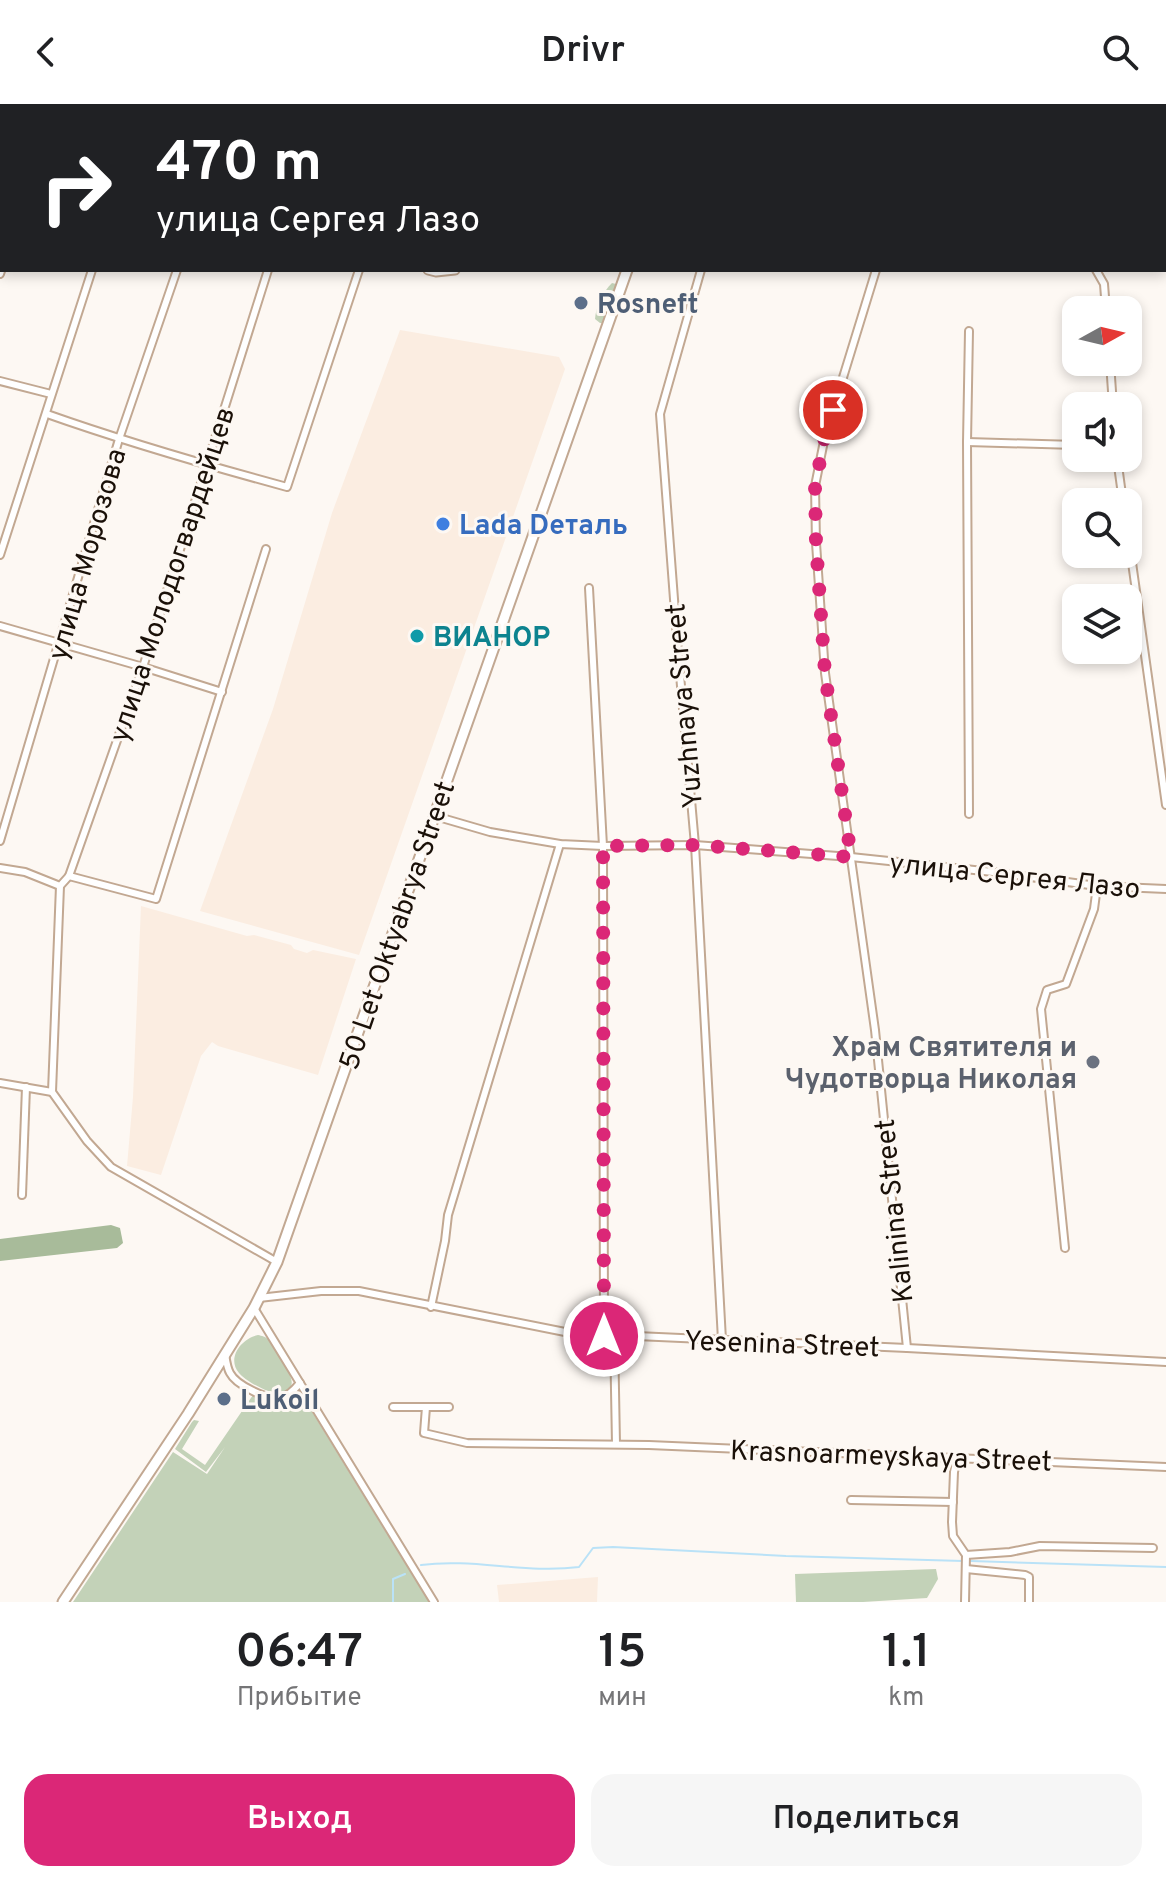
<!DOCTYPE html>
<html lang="ru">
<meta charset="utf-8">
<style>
:root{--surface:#fff;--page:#f6f6f6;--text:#202124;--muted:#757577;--accent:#db2777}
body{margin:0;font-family:Overpass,sans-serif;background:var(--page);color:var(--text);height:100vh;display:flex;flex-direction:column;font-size:30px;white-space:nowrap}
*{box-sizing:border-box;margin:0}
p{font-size:26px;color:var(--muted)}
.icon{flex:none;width:44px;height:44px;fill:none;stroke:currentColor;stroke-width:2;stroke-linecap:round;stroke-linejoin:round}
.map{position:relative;height:1498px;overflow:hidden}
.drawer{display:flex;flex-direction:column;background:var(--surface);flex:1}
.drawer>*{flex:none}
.guide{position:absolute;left:0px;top:0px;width:1166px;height:168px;box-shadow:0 4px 12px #0003;background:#202124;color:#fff;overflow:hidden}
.needle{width:52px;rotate:82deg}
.fabs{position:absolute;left:1062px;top:192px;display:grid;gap:16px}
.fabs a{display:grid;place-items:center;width:80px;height:80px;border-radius:16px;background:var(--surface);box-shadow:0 4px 12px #0003;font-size:40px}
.pin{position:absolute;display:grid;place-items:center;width:68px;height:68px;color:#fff;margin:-34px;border:4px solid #fff;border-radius:50%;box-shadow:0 2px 8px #0007}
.me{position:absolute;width:88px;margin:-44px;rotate:0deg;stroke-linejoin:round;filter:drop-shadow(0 0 6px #0008)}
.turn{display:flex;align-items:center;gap:28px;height:168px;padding:0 24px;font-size:36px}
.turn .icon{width:104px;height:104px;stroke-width:2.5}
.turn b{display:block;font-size:56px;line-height:68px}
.eta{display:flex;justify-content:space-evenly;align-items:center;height:136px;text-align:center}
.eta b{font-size:48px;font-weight:600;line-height:56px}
.cta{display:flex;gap:16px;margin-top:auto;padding:16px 24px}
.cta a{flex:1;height:92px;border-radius:24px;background:var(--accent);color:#fff;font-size:32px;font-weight:600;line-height:92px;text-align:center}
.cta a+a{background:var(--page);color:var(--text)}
header{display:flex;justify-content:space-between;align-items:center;height:104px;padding:0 24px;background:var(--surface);font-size:36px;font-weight:600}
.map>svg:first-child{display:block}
</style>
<header><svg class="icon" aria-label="back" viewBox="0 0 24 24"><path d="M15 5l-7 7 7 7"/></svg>Drivr<svg class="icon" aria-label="search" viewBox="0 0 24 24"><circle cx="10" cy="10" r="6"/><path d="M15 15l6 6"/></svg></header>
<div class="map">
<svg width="1166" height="1498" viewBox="0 0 1166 1498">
<rect width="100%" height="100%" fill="#fdf8f3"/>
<g fill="#fbede1">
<polygon points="400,226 559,253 565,265 359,851 200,807 273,605 332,409"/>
<polygon points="141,802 247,832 254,831 291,841 294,845 307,849 313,846 356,855 318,971 218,942 212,938 201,952 161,1071 127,1062 133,993"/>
<polygon points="598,1473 597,1498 499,1498 497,1481"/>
</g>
<g fill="#c3d2b8">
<path d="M612,179L616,180L602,219H600L595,215C596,202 603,188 612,179Z"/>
<path d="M258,1231C262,1232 265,1232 269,1236C273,1240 276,1247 279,1252C285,1263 302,1282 283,1289C274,1293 245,1277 239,1269C226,1254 242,1234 258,1231Z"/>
<path d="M253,1291C260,1293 266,1298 274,1299C285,1300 292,1293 303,1293L429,1498H73L173,1348L207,1370L225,1343L206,1368L175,1345L192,1318L194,1316L199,1317L182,1345L205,1361Z"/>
<polygon points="936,1465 938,1475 927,1494 863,1498 796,1498 795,1470"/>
</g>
<polygon fill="#a8bb9a" points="111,1121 120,1124 123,1139 117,1144 0,1157 0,1135"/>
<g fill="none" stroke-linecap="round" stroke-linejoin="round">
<g stroke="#bae2f7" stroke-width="2">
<polyline points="971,1457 1166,1463"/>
<path d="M421,1461C473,1454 526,1470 579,1463L593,1444L613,1443L786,1452L963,1457"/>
<polyline points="393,1498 393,1475 405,1470"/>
</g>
<g stroke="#c2a892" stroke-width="10">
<g id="minor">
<polyline points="635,0 643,2"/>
<polyline points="955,0 963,2"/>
<polyline points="53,2 54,0"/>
<polyline points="141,2 142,0"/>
<polyline points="230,2 230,0"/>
<polyline points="323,2 324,0"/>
<polyline points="406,2 407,0"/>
<polyline points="767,2 767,0"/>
<polyline points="823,2 823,0"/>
<polyline points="1063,2 1064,0"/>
<polyline points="1161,2 1161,0"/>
<polyline points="0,31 2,32"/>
<polyline points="701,166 660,310 678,548 695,741 722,1236"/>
<polyline points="876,166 825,332 815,382 816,439 825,569 875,926 907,1244"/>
<polyline points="1096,166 1104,180 1106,206"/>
<polyline points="0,170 2,164"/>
<polyline points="1110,258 1113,302"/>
<polyline points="0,277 51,290"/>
<path d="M47,310C126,338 206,361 287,383L359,166"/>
<polyline points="967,338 1076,341"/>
<polyline points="1117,354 1123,398"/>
<polyline points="1128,430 1166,701"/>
<polyline points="0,451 92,166"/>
<polyline points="589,484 603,742 604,1232"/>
<polyline points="0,522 143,563 222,588"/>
<polyline points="969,710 967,338 969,227"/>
<polyline points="435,712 490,728 560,740 603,742 695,741 851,753 993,768 1097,782 1166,785"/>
<polyline points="0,737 119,335 177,166"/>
<polyline points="0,764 25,768 60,782 69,772 156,795 266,445"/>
<polyline points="69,772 143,563 268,166"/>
<polyline points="60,782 52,988 87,1037 111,1063 277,1158"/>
<polyline points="0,979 52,988"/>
<polyline points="22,1091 26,983"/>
<polyline points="1065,1144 1041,905 1047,886 1066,880 1094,805 1097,782"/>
<polyline points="259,1194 321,1187 359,1187 570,1229 907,1244 1166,1258"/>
<polyline points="431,1203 445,1137 448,1111 560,740"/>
<polyline points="254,1204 434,1498"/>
<polyline points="614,1232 616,1340"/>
<path d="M225,1250C226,1256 227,1264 230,1269C236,1281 267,1296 280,1294C288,1293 295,1285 300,1279"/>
<polyline points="393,1303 449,1303"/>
<polyline points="426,1303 424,1329 467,1339 649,1341 1166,1363"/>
<polyline points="957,1355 954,1368 952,1418 953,1432 966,1451 965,1498"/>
<polyline points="851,1396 953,1398"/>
<polyline points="966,1451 1010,1448 1040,1442 1153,1444"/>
<polyline points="966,1465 1025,1471 1029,1473 1029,1498"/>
</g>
</g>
<g stroke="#c2a892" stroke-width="11">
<g id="tertiary">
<polyline points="928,2 929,0"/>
<polyline points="428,166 436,168 455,166"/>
</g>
</g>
<g stroke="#c2a892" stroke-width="13">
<g id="primary">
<polyline points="684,2 685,0"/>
<polyline points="63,1498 188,1310 254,1204 277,1158 627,166"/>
</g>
</g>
<use href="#minor" stroke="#fff" stroke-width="6"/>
<use href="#tertiary" stroke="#fff" stroke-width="7"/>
<use href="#primary" stroke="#fff" stroke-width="9"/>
</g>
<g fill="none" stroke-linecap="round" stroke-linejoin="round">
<polyline stroke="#db2777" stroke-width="14" stroke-dasharray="0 25.2" points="604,1232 603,742 695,741 851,753 825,569 816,439 815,382 825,332 833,306"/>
</g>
<g fill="#5c6f8a" stroke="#fdf8f3" stroke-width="3">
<circle cx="581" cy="199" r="8"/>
<circle cx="224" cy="1295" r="8"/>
</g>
<circle fill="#3f7fe0" stroke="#fdf8f3" stroke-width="3" cx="443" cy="420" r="8"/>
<circle fill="#0f9aa8" stroke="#fdf8f3" stroke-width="3" cx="417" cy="532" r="8"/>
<circle fill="#6b7280" stroke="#fdf8f3" stroke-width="3" cx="1093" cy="958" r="8"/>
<g text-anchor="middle" stroke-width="6" stroke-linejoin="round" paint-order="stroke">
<g font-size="28" font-weight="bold" fill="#4e5e75" stroke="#fdf8f3" text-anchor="start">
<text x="597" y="209">Rosneft</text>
<text x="240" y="1305">Lukoil</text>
</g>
<g font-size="28" font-weight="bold" fill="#366cbe" stroke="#fdf8f3" text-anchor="start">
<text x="459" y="430">Lada Dеталь</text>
</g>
<g font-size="28" fill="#1a1008" stroke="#fdf8f3">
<text transform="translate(86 450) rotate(-74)" y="10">улица Морозова</text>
<text transform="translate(171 470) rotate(-72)" y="10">улица Молодогвардейцев</text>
<text transform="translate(683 602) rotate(-95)" y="10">Yuzhnaya Street</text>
<text transform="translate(1015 771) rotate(6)" y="10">улица Сергея Лазо</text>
<text transform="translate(396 821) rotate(-71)" y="10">50 Let Oktyabrya Street</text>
<text transform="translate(893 1107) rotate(-96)" y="10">Kalinina Street</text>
<text transform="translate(782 1239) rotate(2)" y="10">Yesenina Street</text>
<text transform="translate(891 1351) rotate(2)" y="10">Krasnoarmeyskaya Street</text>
</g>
<g font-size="28" font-weight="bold" fill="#0d838f" stroke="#fdf8f3" text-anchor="start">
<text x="433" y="542">ВИАНОР</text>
</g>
<g font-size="28" font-weight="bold" fill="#5b616d" stroke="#fdf8f3" text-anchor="end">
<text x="1077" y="952">Храм Святителя и<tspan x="1077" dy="32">Чудотворца Николая</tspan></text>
</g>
</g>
</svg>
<div class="fabs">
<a><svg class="needle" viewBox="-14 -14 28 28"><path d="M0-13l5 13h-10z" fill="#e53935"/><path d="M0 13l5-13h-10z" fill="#757577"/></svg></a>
<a><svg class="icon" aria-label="sound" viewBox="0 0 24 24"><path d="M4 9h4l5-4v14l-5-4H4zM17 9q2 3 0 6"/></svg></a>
<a><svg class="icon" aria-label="search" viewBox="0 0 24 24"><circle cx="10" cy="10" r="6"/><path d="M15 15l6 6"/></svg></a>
<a><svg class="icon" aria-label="layers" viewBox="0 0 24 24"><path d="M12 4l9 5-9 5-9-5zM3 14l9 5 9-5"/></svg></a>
</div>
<div class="pin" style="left:833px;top:306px;background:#d93025"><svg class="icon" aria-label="arrive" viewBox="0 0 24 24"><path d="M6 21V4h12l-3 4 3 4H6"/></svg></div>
<svg class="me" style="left:604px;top:1232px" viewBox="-20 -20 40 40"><circle r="17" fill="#db2777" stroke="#fff" stroke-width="3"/><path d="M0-11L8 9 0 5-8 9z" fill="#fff"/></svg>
<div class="guide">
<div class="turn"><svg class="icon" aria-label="right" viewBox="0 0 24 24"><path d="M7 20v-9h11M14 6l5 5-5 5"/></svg><div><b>470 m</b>улица Сергея Лазо</div></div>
</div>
</div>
<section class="drawer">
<div class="eta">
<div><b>06:47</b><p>Прибытие</p></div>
<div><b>15</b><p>мин</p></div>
<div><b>1.1</b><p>km</p></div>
</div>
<div class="cta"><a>Выход</a><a>Поделиться</a></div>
</section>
